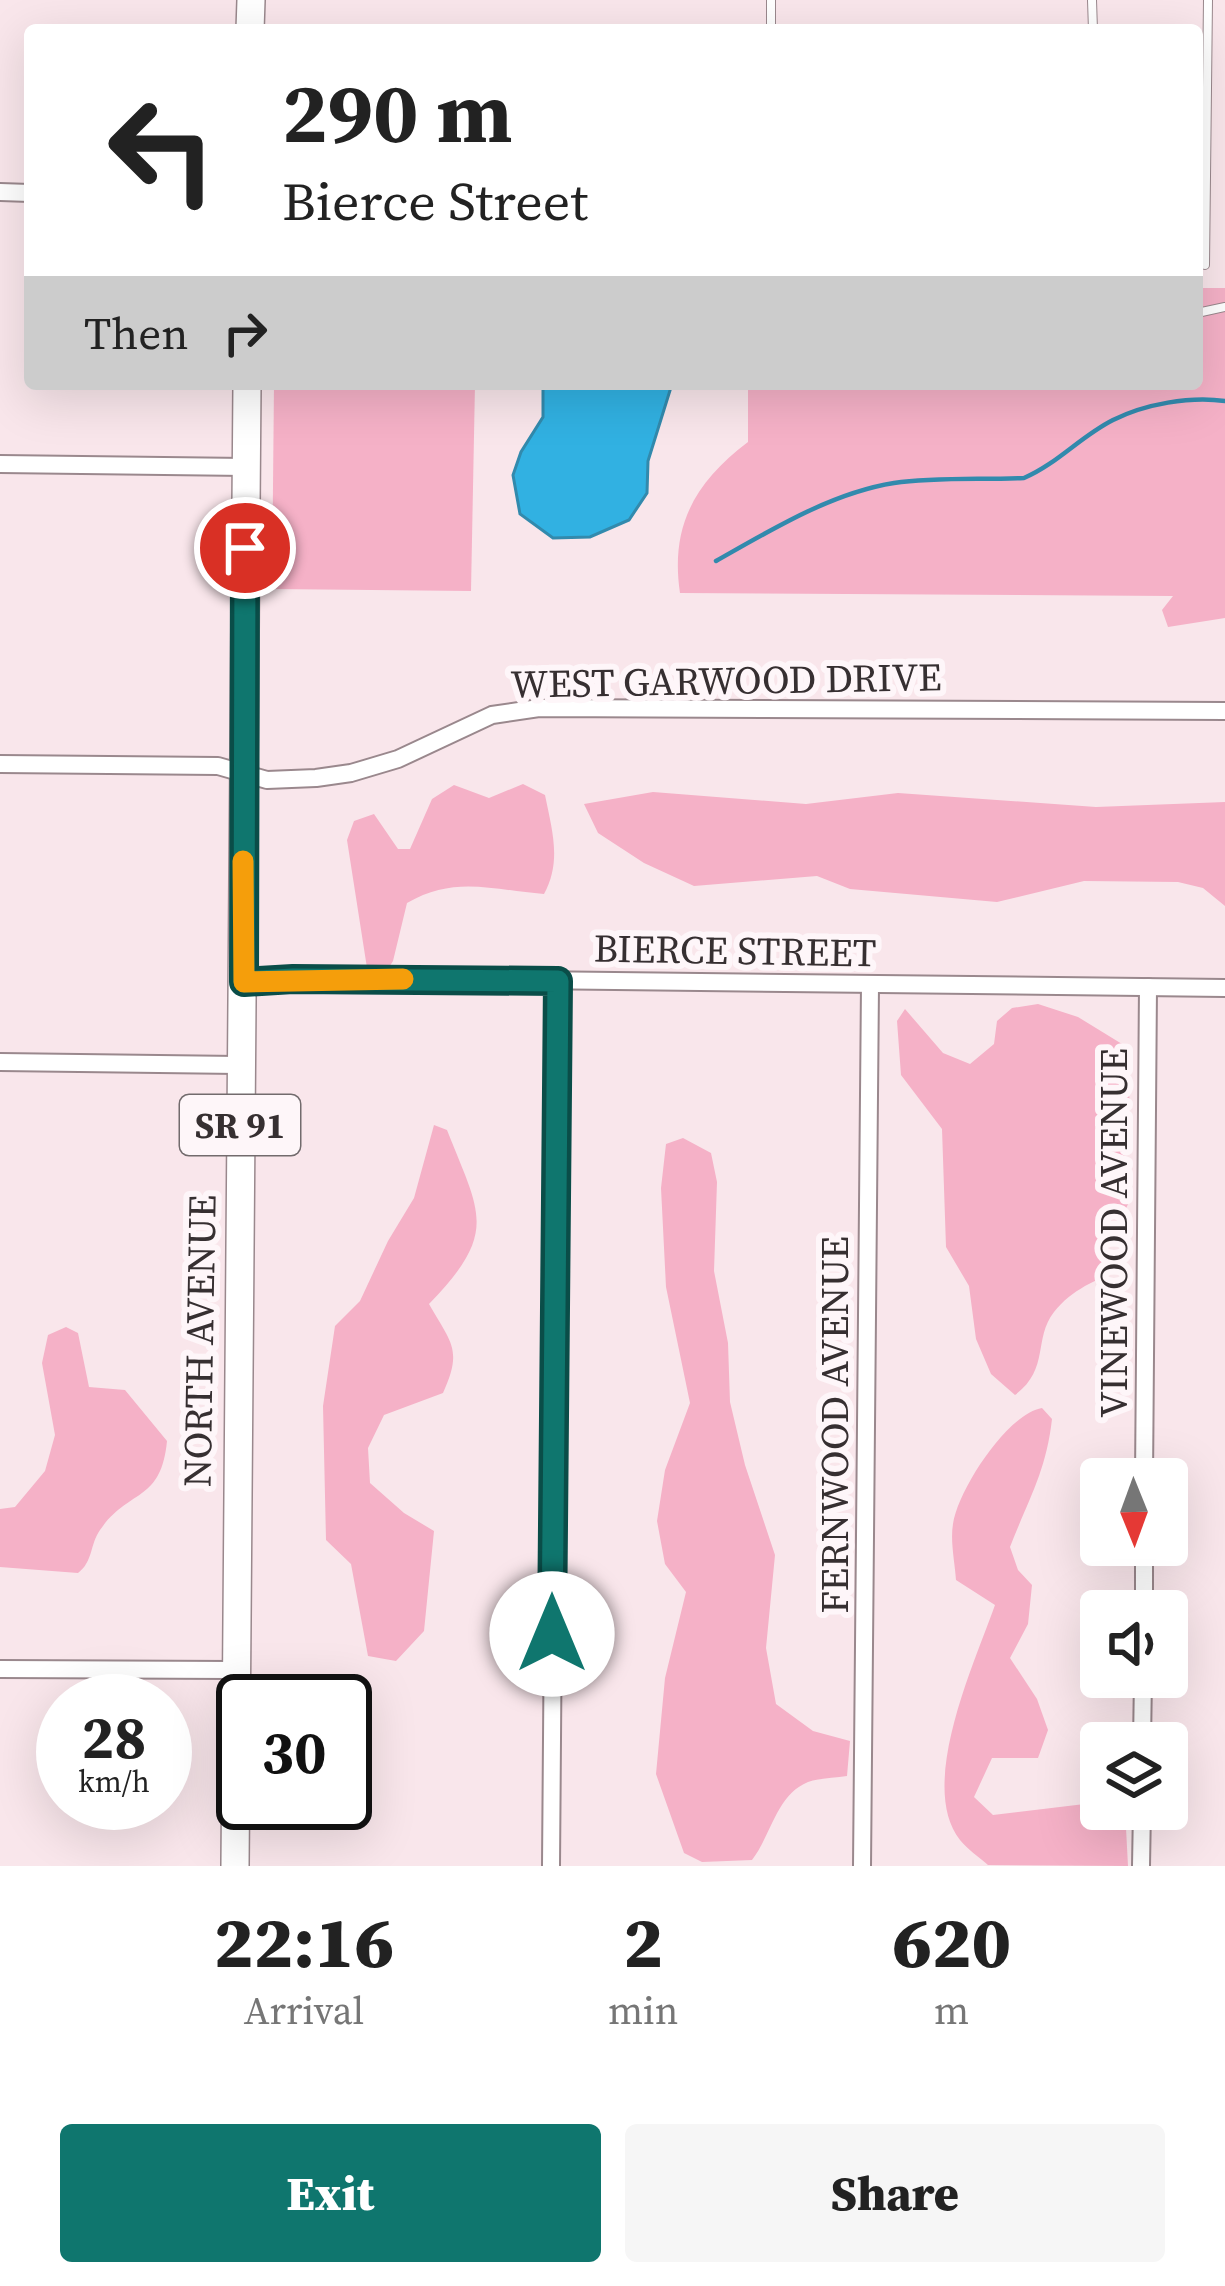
<!DOCTYPE html>
<style>
:root{--surface:#fff;--page:#f6f6f6;--text:#222;--muted:#767676;--accent:#0f766e}
body{margin:0;font-family:"Source Serif 4",serif;background:var(--page);color:var(--text);height:100vh;display:flex;flex-direction:column;font-size:45px;white-space:nowrap}
*{box-sizing:border-box;margin:0}
p{font-size:39px;color:var(--muted)}
.icon{flex:none;width:66px;height:66px;fill:none;stroke:currentColor;stroke-width:2;stroke-linecap:round;stroke-linejoin:round}
.map{position:relative;height:1866px;overflow:hidden}
.panel{display:flex;flex-direction:column;background:var(--surface);flex:1}
.panel>*{flex:none}
.hud{position:absolute;left:24px;top:24px;width:1179px;height:366px;border-radius:12px;box-shadow:0 12px 48px #0002;background:#fff;color:var(--text);overflow:hidden}
.needle{width:78px;rotate:179deg}
.fabs{position:absolute;left:1080px;top:1458px;display:grid;gap:24px}
.fabs a{display:grid;place-items:center;width:108px;height:108px;border-radius:12px;background:var(--surface);box-shadow:0 12px 48px #0002;font-size:60px}
.speed{position:absolute;left:36px;top:1674px;display:flex;gap:24px;font-size:60px;font-weight:700;text-align:center}
.speed>*{display:grid;place-content:center;width:156px;height:156px;border-radius:50%;background:var(--surface);box-shadow:0 12px 48px #0002;line-height:1}
.speed small{font-size:30px;font-weight:400}
.speed .limit{border:6px solid #111;border-radius:18px;background:#fff;color:#111}
.pin{position:absolute;display:grid;place-items:center;width:102px;height:102px;color:#fff;margin:-51px;border:6px solid #fff;border-radius:50%;box-shadow:0 3px 12px #0007}
.me{position:absolute;width:132px;margin:-66px;rotate:0deg;stroke-linejoin:round;filter:drop-shadow(0 0 9px #0008)}
.turn{display:flex;align-items:center;gap:42px;height:252px;padding:0 60px;font-size:54px}
.turn .icon{width:156px;height:156px;stroke-width:2.5}
.turn b{display:block;font-size:84px;line-height:102px}
.then{display:flex;align-items:center;height:114px;padding:0 60px;background:#0003;gap:24px;font-size:45px}
.eta{display:flex;justify-content:space-evenly;align-items:center;height:204px;text-align:center}
.eta b{font-size:72px;font-weight:800;line-height:84px}
.cta{display:flex;gap:24px;margin-top:auto;padding:24px 60px}
.cta a{flex:1;height:138px;border-radius:12px;background:var(--accent);color:#fff;font-size:48px;font-weight:800;line-height:138px;text-align:center}
.cta a+a{background:var(--page);color:var(--text)}
.map>svg:first-child{display:block}
</style>
<div class="map">
<svg width="1225" height="1866" viewBox="0 0 1225 1866">
<rect width="100%" height="100%" fill="#f9e6eb"/>
<g fill="#f5b1c7">
<path d="M1197,288H1225V618L1168,627L1162,610L1173,596L680,593C670,526 695,482 748,442V384H1197Z"/>
<polygon points="274,384 475,384 471,591 272,589"/>
<path d="M523,784L545,795C552,830 562,861 544,894C492,890 455,875 407,903L393,961L386,972L367,968L347,840L354,821L374,814L398,849H410L432,799L454,785L489,798Z"/>
<polygon points="653,792 806,804 898,793 1096,807 1225,802 1225,906 1203,888 1178,882 1084,881 997,902 850,889 817,876 694,886 644,863 598,833 584,804"/>
<path d="M1038,1004L1078,1017L1122,1044L1130,1102L1124,1158L1128,1204L1108,1249L1127,1268C1100,1278 1073,1288 1054,1312C1033,1339 1050,1369 1015,1395L991,1374L976,1339L969,1286L946,1247L942,1129L901,1075L897,1021L905,1009L943,1053L970,1064L994,1044L997,1021L1012,1008Z"/>
<path d="M434,1125L447,1130C480,1214 499,1232 429,1304C451,1343 463,1349 443,1393L384,1415L368,1448L370,1483L404,1513L434,1531L424,1631L396,1661L368,1656L351,1564L326,1540L323,1406L335,1326L360,1301L388,1241L414,1198Z"/>
<path d="M683,1138L711,1153L717,1182L714,1271L728,1343L730,1402L745,1465L775,1555L766,1648L776,1704L813,1731L850,1741L847,1776C835,1778 819,1778 808,1782C776,1795 771,1836 752,1860L702,1862L684,1853L656,1774L665,1678L686,1592L665,1564L657,1521L665,1470L690,1403L666,1287L661,1188L666,1144Z"/>
<path d="M66,1327L78,1333L89,1387L125,1390L167,1441C161,1503 129,1488 100,1530C90,1544 93,1562 78,1573L0,1567V1509L15,1507L45,1471L55,1435L42,1363L48,1335Z"/>
<path d="M1042,1408L1052,1419C1046,1472 1029,1498 1010,1547L1018,1570L1032,1585L1028,1624L1010,1658L1037,1699L1048,1730L1038,1758H992L974,1797L993,1815L1093,1803H1101V1809H1125L1128,1866L988,1865C979,1857 967,1849 960,1840C917,1786 975,1662 995,1605L956,1580C955,1563 950,1541 953,1524C958,1490 1007,1414 1042,1408Z"/>
</g>
<polygon fill="#31b1e2" stroke="#328aad" stroke-width="3" points="543,384 672,384 648,461 647,493 629,520 590,537 553,538 520,514 513,475 521,452 543,417"/>
<g fill="none" stroke-linecap="round" stroke-linejoin="round">
<path stroke="#328aad" stroke-width="4.5" d="M716,561C771,530 831,493 894,483C936,477 982,480 1024,478C1057,464 1081,436 1113,420C1145,404 1190,396 1225,401"/>
<g stroke="#9a888d" stroke-width="10">
<g id="service">
<polyline points="771,0 771,30"/>
<polyline points="1092,0 1093,30"/>
<polyline points="1205,265 1208,0"/>
<polyline points="1197,313 1225,307"/>
</g>
</g>
<g stroke="#9a888d" stroke-width="20">
<g id="minor">
<polyline points="0,192 30,193"/>
<polyline points="0,464 246,467"/>
<polyline points="0,764 218,766 267,780 316,778 351,773 398,759 492,715 539,708 1225,711"/>
<polyline points="244,982 446,979 1225,988"/>
<polyline points="0,1062 238,1065"/>
<polyline points="1144,1479 1148,987"/>
<polyline points="1144,1611 1144,1545"/>
<polyline points="0,1669 234,1670"/>
<polyline points="1142,1743 1143,1677"/>
<polyline points="551,1866 558,981"/>
<polyline points="862,1866 870,985"/>
<polyline points="1141,1866 1142,1809"/>
</g>
</g>
<g stroke="#9a888d" stroke-width="30">
<g id="primary">
<polyline points="250,30 251,0"/>
<polyline points="235,1866 247,384"/>
</g>
</g>
<use href="#service" stroke="#fff" stroke-width="8"/>
<use href="#minor" stroke="#fff" stroke-width="16"/>
<use href="#primary" stroke="#fff" stroke-width="27"/>
</g>
<g fill="none" stroke-linecap="round" stroke-linejoin="round">
<g stroke="#0a4d48" stroke-width="30">
<polyline id="route" points="245,548 244,982 293,979 558,981 552,1634"/>
</g>
<use href="#route" stroke="#0f766e" stroke-width="21"/>
<polyline stroke="#f59e0b" stroke-width="21" points="243,861 244,982 403,979"/>
</g>
<g text-anchor="middle" stroke-width="12" stroke-linejoin="round" paint-order="stroke">
<rect fill="#fef6f9" stroke="#726b6d" stroke-width="3" x="180" y="1095" width="120" height="60" rx="9"/>
<g font-size="36" font-weight="bold" fill="#362f31">
<text x="240" y="1138">SR 91</text>
</g>
<g font-size="39" fill="#362f31" stroke="#fef6f9">
<text transform="translate(726 680) rotate(-1)" y="14">WEST GARWOOD DRIVE</text>
<text transform="translate(735 950) rotate(1)" y="14">BIERCE STREET</text>
<text transform="translate(1113 1233) rotate(-90)" y="14">VINEWOOD AVENUE</text>
<text transform="translate(199 1341) rotate(-89)" y="14">NORTH AVENUE</text>
<text transform="translate(834 1425) rotate(-90)" y="14">FERNWOOD AVENUE</text>
</g>
</g>
</svg>
<div class="fabs">
<a><svg class="needle" viewBox="-14 -14 28 28"><path d="M0-13l5 13h-10z" fill="#e53935"/><path d="M0 13l5-13h-10z" fill="#767676"/></svg></a>
<a><svg class="icon" aria-label="sound" viewBox="0 0 24 24"><path d="M4 9h4l5-4v14l-5-4H4zM17 9q2 3 0 6"/></svg></a>
<a><svg class="icon" aria-label="layers" viewBox="0 0 24 24"><path d="M12 4l9 5-9 5-9-5zM3 14l9 5 9-5"/></svg></a>
</div>
<div class="speed"><div>28<small>km/h</small></div><div class="limit">30</div></div>
<div class="pin" style="left:245px;top:548px;background:#d93025"><svg class="icon" aria-label="arrive" viewBox="0 0 24 24"><path d="M6 21V4h12l-3 4 3 4H6"/></svg></div>
<svg class="me" style="left:552px;top:1634px" viewBox="-20 -20 40 40"><circle r="19" fill="#fff"/><path d="M0-13L10 11 0 6-10 11z" fill="#0f766e"/></svg>
<div class="hud">
<div class="turn"><svg class="icon" aria-label="left" viewBox="0 0 24 24"><path d="M17 20v-9H6M10 6l-5 5 5 5"/></svg><div><b>290 m</b>Bierce Street</div></div>
<div class="then">Then<svg class="icon" aria-label="right" viewBox="0 0 24 24"><path d="M7 20v-9h11M14 6l5 5-5 5"/></svg></div>
</div>
</div>
<section class="panel">
<div class="eta">
<div><b>22:16</b><p>Arrival</p></div>
<div><b>2</b><p>min</p></div>
<div><b>620</b><p>m</p></div>
</div>
<div class="cta"><a>Exit</a><a>Share</a></div>
</section>
